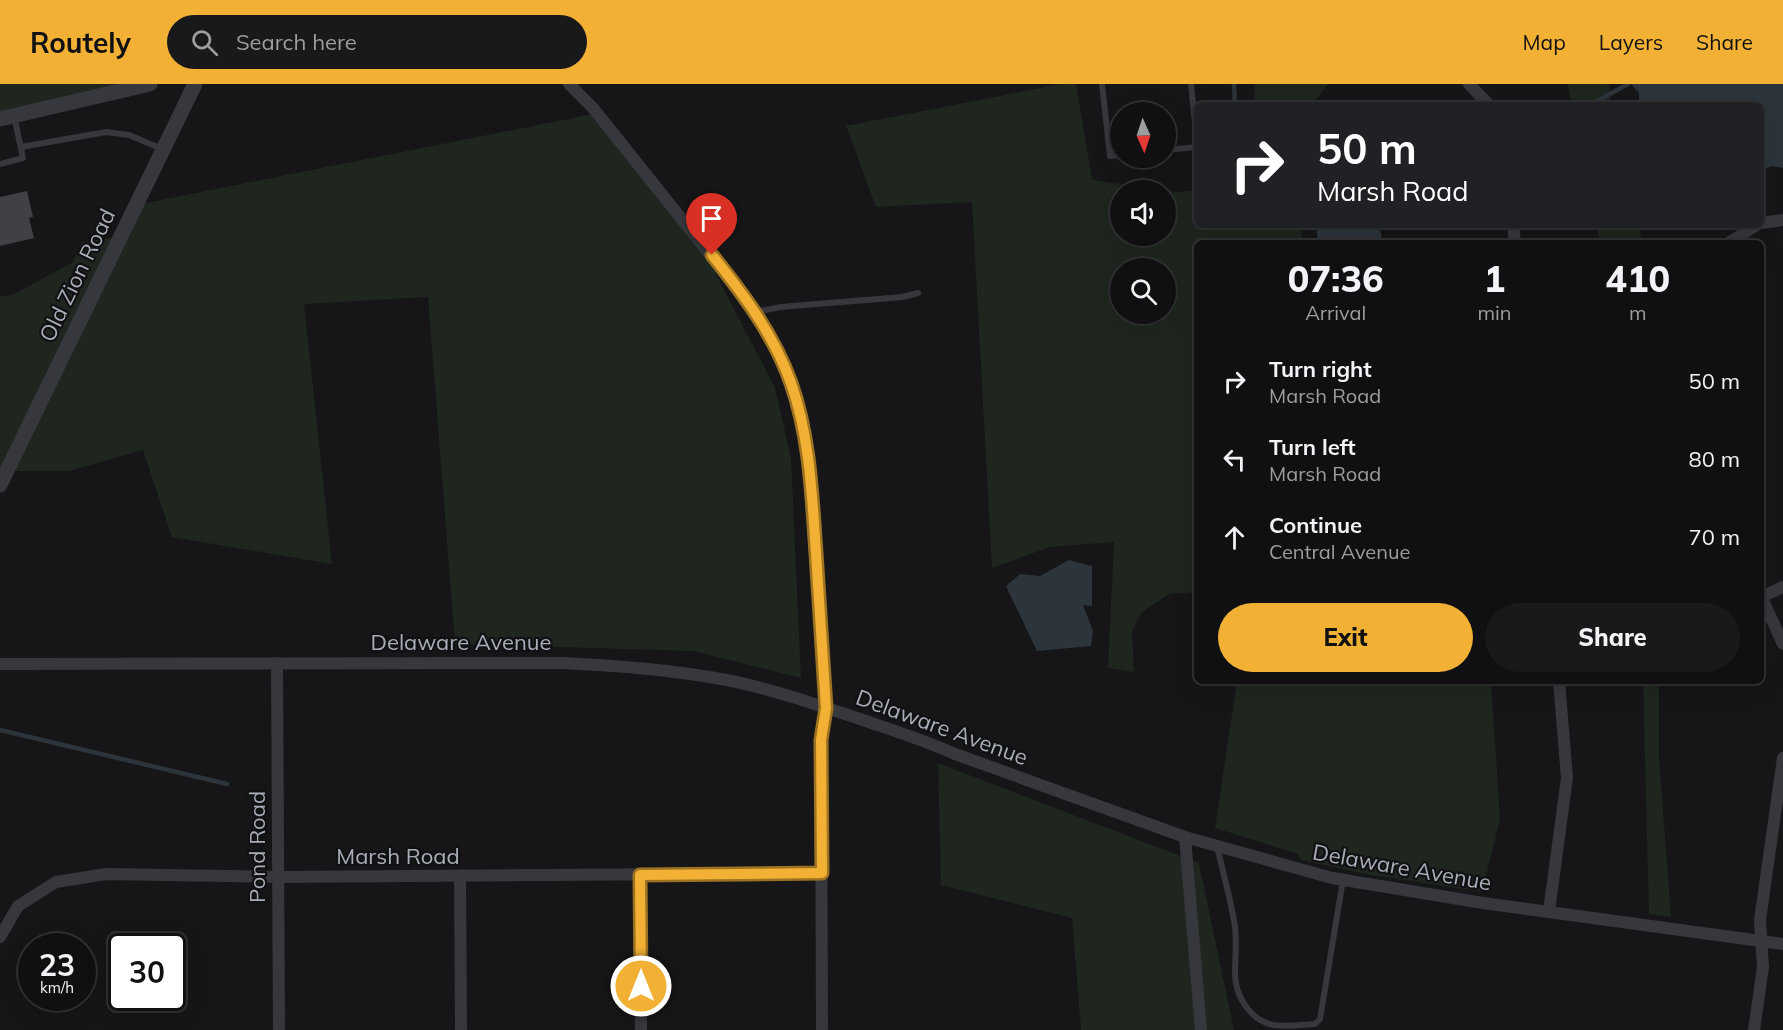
<!DOCTYPE html>
<style>
:root{--surface:#101012;--page:#19191b;--text:#f1f3f6;--muted:#9c9d9f;--line:#303032;--accent:#f2b134}
body{margin:0;font-family:Mulish,sans-serif;background:var(--page);color:var(--text);height:100vh;display:flex;flex-direction:column;font-size:22px;white-space:nowrap}
*{box-sizing:border-box;margin:0}
p{font-size:20px;color:var(--muted)}
.icon{flex:none;width:33px;height:33px;fill:none;stroke:currentColor;stroke-width:2;stroke-linecap:round;stroke-linejoin:round}
.map{position:relative;flex:1;overflow:hidden}
.drawer{position:absolute;left:1194px;top:156px;width:570px;height:444px;display:flex;flex-direction:column;background:var(--surface);border-radius:9px;box-shadow:0 6px 24px #0002,0 0 0 2px var(--line)}
.drawer>*{flex:none}
.hud{position:absolute;left:1194px;top:18px;width:570px;height:126px;border-radius:9px;box-shadow:0 6px 24px #0002,0 0 0 2px var(--line);background:#202124;color:#fff;overflow:hidden}
.needle{width:39px;rotate:177deg}
.controls{position:absolute;left:1110px;top:18px;display:grid;gap:12px}
.controls a{display:grid;place-items:center;width:66px;height:66px;border-radius:50%;background:var(--surface);box-shadow:0 6px 24px #0002,0 0 0 2px var(--line);font-size:30px}
.speed{position:absolute;left:18px;top:849px;display:flex;gap:12px;font-size:30px;font-weight:700;text-align:center}
.speed>*{display:grid;place-content:center;width:78px;height:78px;border-radius:50%;background:var(--surface);box-shadow:0 6px 24px #0002,0 0 0 2px var(--line);line-height:1}
.speed small{font-size:15px;font-weight:400}
.speed .limit{border:3px solid #111;border-radius:9px;background:#fff;color:#111}
.pin{position:absolute;display:grid;place-items:center;width:51px;height:51px;color:#fff;margin:-62px -26px;border-radius:50% 50% 50% 0;rotate:-45deg;box-shadow:0 0 6px #0007}
.pin .icon{rotate:45deg}
.me{position:absolute;width:66px;margin:-33px;rotate:0deg;stroke-linejoin:round;filter:drop-shadow(0 0 4px #0008)}
.turn{display:flex;align-items:center;gap:21px;height:126px;padding:0 24px;font-size:27px}
.turn .icon{width:78px;height:78px;stroke-width:2.5}
.turn b{display:block;font-size:42px;line-height:51px}
.eta{display:flex;justify-content:space-evenly;align-items:center;height:102px;text-align:center}
.eta b{font-size:36px;font-weight:800;line-height:42px}
.cta{display:flex;gap:12px;margin-top:auto;padding:12px 24px}
.cta a{flex:1;height:69px;border-radius:36px;background:var(--accent);color:#111;font-size:24px;font-weight:800;line-height:69px;text-align:center}
.cta a+a{background:var(--page);color:var(--text)}
ul{padding:0;list-style:none}
li{display:flex;align-items:center;gap:18px;height:78px;padding:0 24px}
li div{flex:1}
li b{display:block;font-size:22px}
li em{font-style:normal}
header{display:flex;align-items:center;gap:36px;box-sizing:border-box;height:84px;padding:0 30px;background:var(--accent);color:#111}
header strong{font-size:28px}
nav{display:flex;gap:33px;margin-inline-start:auto;font-size:21px}
.search{width:420px;height:54px;background:var(--page);display:flex;align-items:center;gap:15px;box-sizing:border-box;padding:0 21px;border-radius:33px;color:var(--muted);font-size:22px}
.map>svg:first-child{display:block}
</style>
<header>
<strong>Routely</strong>
<div class="search"><svg class="icon" aria-label="search" viewBox="0 0 24 24"><circle cx="10" cy="10" r="6"/><path d="M15 15l6 6"/></svg>Search here</div>
<nav><a>Map</a><a>Layers</a><a>Share</a></nav>
</header>
<div class="map">
<svg width="1783" height="946" viewBox="0 0 1783 946">
<rect width="100%" height="100%" fill="#161618"/>
<g fill="#1e261f" fill-rule="evenodd">
<polygon points="0,0 150,0 0,35"/>
<path d="M1061,0H1076L1092,96L1176,108L1197,106V141H1301L1302,159H1197V508L1169,510L1142,528L1132,547L1134,588L1108,584L1114,458L1050,463L992,484L972,118L876,123L846,42ZM1166,106V152H1120V106ZM1166,184V230H1120V184Z"/>
<polygon points="1254,0 1328,0 1312,21 1255,21"/>
<polygon points="1568,0 1609,0 1611,21 1572,21"/>
<polygon points="598,29 693,146 775,304 791,374 801,594 694,567 455,560 428,213 304,220 332,480 172,453 143,366 69,387 0,387 0,212 13,211 73,178 82,158 118,153 136,121"/>
<polygon points="1597,141 1641,141 1640,159 1599,159"/>
<polygon points="1237,597 1491,597 1500,736 1482,808 1366,790 1301,776 1298,770 1215,744"/>
<polygon points="1643,597 1659,597 1659,673 1671,833 1649,830"/>
<polygon points="938,679 1199,779 1234,946 1081,946 1072,834 941,801"/>
</g>
<g fill="#2c353c">
<polygon points="1631,0 1783,0 1783,84 1772,82 1761,86 1761,21 1639,21 1639,9"/>
<polygon points="1316,141 1379,141 1383,159 1318,159"/>
<polygon points="1069,476 1092,482 1092,522 1083,521 1093,547 1091,562 1037,567 1006,502 1020,490 1040,492"/>
</g>
<g fill="none" stroke-linecap="round" stroke-linejoin="round">
<g stroke="#2c353c" stroke-width="4.5">
<polyline points="1234,0 1235,21"/>
<polyline points="1595,18 1628,0"/>
<polyline points="0,646 227,700"/>
</g>
</g>
<polygon fill="#404145" points="27,107 33,133 29,134 34,154 0,162 0,113"/>
<g fill="none" stroke-linecap="round" stroke-linejoin="round">
<g stroke="#37383d" stroke-width="6">
<polyline points="1102,0 1110,72 1120,71"/>
<polyline points="1191,0 1197,58"/>
<polyline points="21,63 106,48 129,51 162,65"/>
<polyline points="1166,66 1197,63"/>
<polyline points="0,80 23,74 14,32"/>
<polyline points="756,228 781,223 902,213 918,209"/>
<path d="M1217,762C1223,789 1231,816 1235,843C1237,859 1235,874 1235,889C1235,912 1250,936 1273,941C1286,943 1302,941 1315,940L1320,935L1343,796"/>
</g>
<g stroke="#37383d" stroke-width="12">
<polyline points="569,0 593,24 744,213 771,255 790,297 802,337 807,363 826,624 821,656 822,946"/>
<polyline points="1469,0 1489,21"/>
<polyline points="1761,139 1783,136"/>
<polyline points="1513,141 1515,159"/>
<polyline points="1728,159 1757,141"/>
<polyline points="1761,512 1783,560"/>
<polyline points="1761,513 1783,503"/>
<polyline points="277,579 279,946"/>
<path d="M0,580L563,579C620,582 676,586 732,597C775,606 818,621 860,635C892,646 924,656 955,670L1185,753L1332,794L1483,819L1783,860"/>
<polyline points="1185,753 1201,946"/>
<polyline points="640,791 641,946"/>
<polyline points="460,792 461,946"/>
<polyline points="1549,827 1567,694 1559,597"/>
<polyline points="0,853 18,822 56,798 106,790 278,793 821,789"/>
<polyline points="1754,946 1763,883 1760,836 1783,674"/>
</g>
<g stroke="#37383d" stroke-width="15">
<polyline points="0,35 150,0"/>
<polyline points="0,401 195,0"/>
</g>
</g>
<g fill="none" stroke-linecap="round" stroke-linejoin="round">
<g stroke="#9d7322" stroke-width="15">
<path id="route" d="M641,902L640,791L822,789L821,656L826,624C823,572 819,521 816,469C812,412 810,353 791,299C774,251 744,211 712,171"/>
</g>
<use href="#route" stroke="#f2b134" stroke-width="10"/>
</g>
<g text-anchor="middle" stroke-width="4.5" stroke-linejoin="round" paint-order="stroke">
<g font-size="22" fill="#a8adb8" stroke="#111113">
<text transform="translate(77 191) rotate(-64)" y="8">Old Zion Road</text>
<text x="461" y="566">Delaware Avenue</text>
<text transform="translate(942 643) rotate(20)" y="8">Delaware Avenue</text>
<text transform="translate(257 763) rotate(-90)" y="8">Pond Road</text>
<text x="398" y="780">Marsh Road</text>
<text transform="translate(1402 783) rotate(10)" y="8">Delaware Avenue</text>
</g>
</g>
</svg>
<div class="controls">
<a><svg class="needle" viewBox="-14 -14 28 28"><path d="M0-13l5 13h-10z" fill="#e53935"/><path d="M0 13l5-13h-10z" fill="#9c9d9f"/></svg></a>
<a><svg class="icon" aria-label="sound" viewBox="0 0 24 24"><path d="M4 9h4l5-4v14l-5-4H4zM17 9q2 3 0 6"/></svg></a>
<a><svg class="icon" aria-label="search" viewBox="0 0 24 24"><circle cx="10" cy="10" r="6"/><path d="M15 15l6 6"/></svg></a>
</div>
<div class="speed"><div>23<small>km/h</small></div><div class="limit">30</div></div>
<div class="pin" style="left:712px;top:171px;background:#d93025"><svg class="icon" aria-label="arrive" viewBox="0 0 24 24"><path d="M6 21V4h12l-3 4 3 4H6"/></svg></div>
<svg class="me" style="left:641px;top:902px" viewBox="-20 -20 40 40"><circle r="17" fill="#f2b134" stroke="#fff" stroke-width="3"/><path d="M0-11L8 9 0 5-8 9z" fill="#fff"/></svg>
<div class="hud">
<div class="turn"><svg class="icon" aria-label="right" viewBox="0 0 24 24"><path d="M7 20v-9h11M14 6l5 5-5 5"/></svg><div><b>50 m</b>Marsh Road</div></div>
</div>
<section class="drawer">
<div class="eta">
<div><b>07:36</b><p>Arrival</p></div>
<div><b>1</b><p>min</p></div>
<div><b>410</b><p>m</p></div>
</div>
<ul>
<li><svg class="icon" aria-label="right" viewBox="0 0 24 24"><path d="M7 20v-9h11M14 6l5 5-5 5"/></svg><div><b>Turn right</b><p>Marsh Road</p></div><em>50 m</em></li>
<li><svg class="icon" aria-label="left" viewBox="0 0 24 24"><path d="M17 20v-9H6M10 6l-5 5 5 5"/></svg><div><b>Turn left</b><p>Marsh Road</p></div><em>80 m</em></li>
<li><svg class="icon" aria-label="ahead" viewBox="0 0 24 24"><path d="M12 20V5M6 11l6-6 6 6"/></svg><div><b>Continue</b><p>Central Avenue</p></div><em>70 m</em></li>
</ul>
<div class="cta"><a>Exit</a><a>Share</a></div>
</section>
</div>
